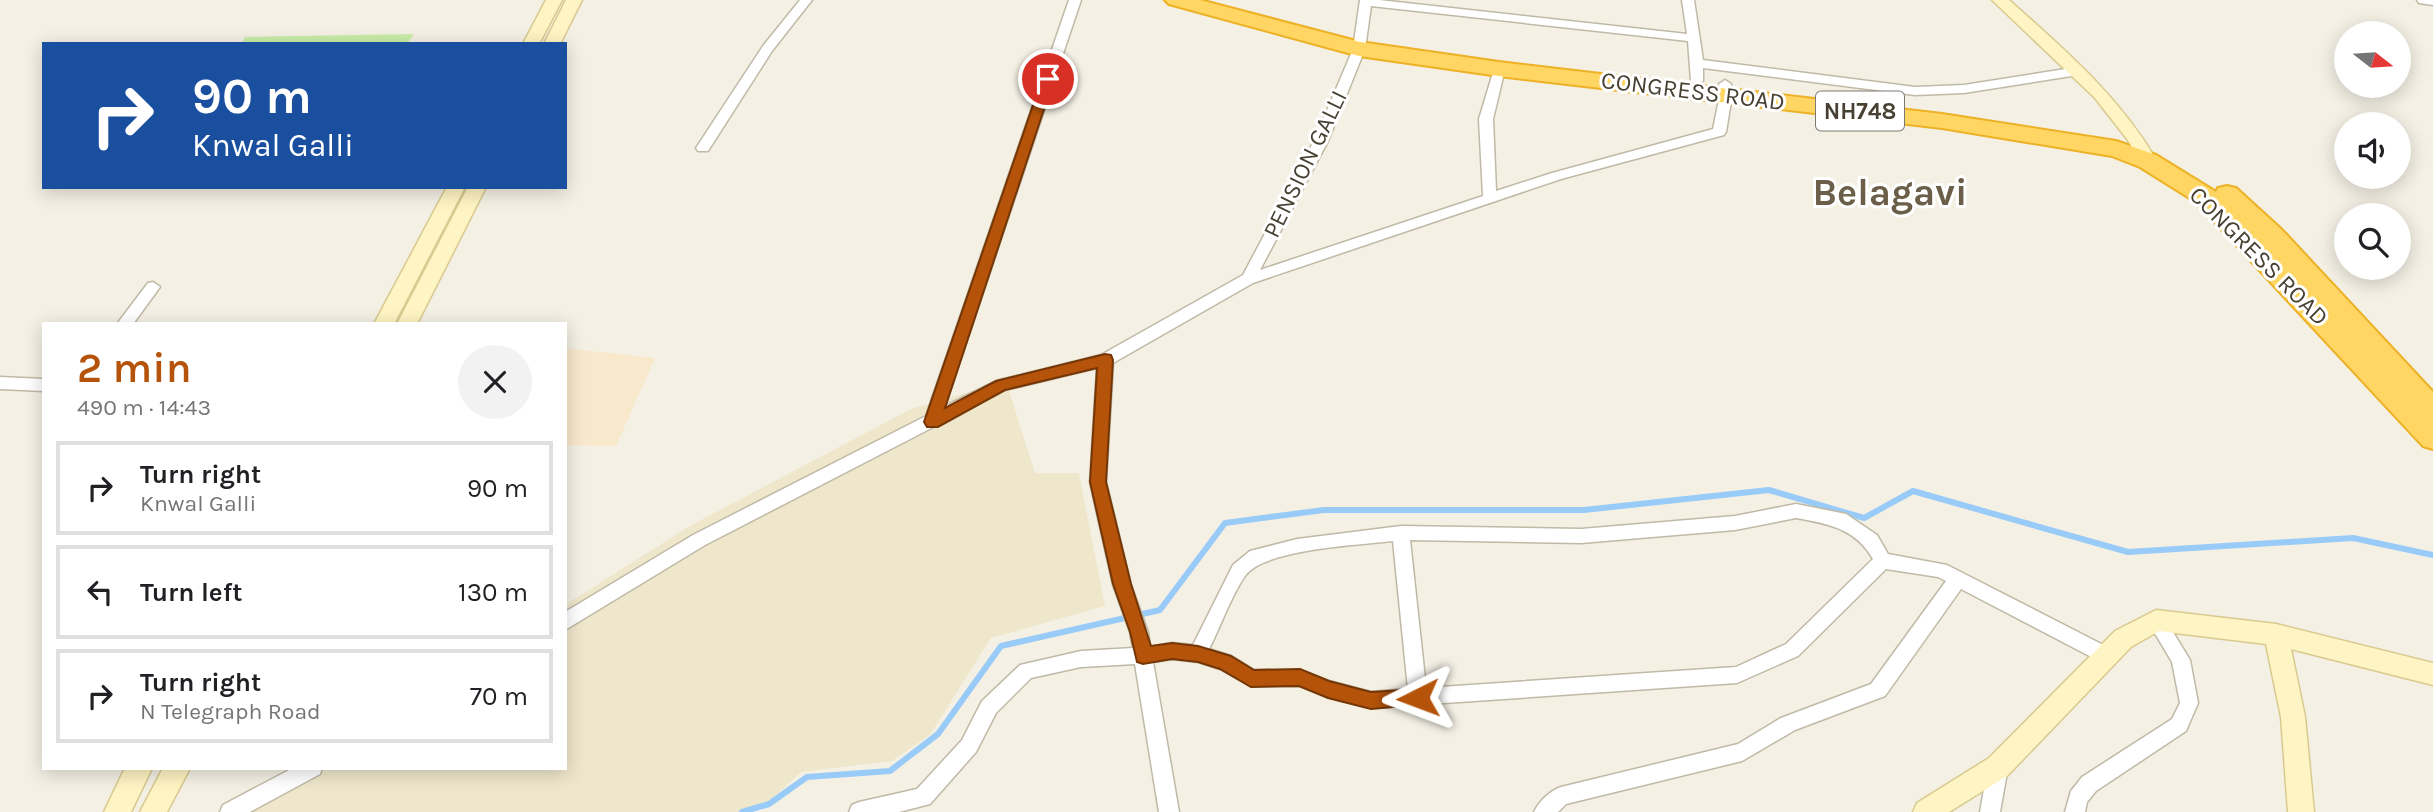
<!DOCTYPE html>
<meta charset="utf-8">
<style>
:root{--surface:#fff;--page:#f2f2f2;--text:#202124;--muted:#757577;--line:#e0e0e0;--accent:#b45309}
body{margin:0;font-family:Karla,sans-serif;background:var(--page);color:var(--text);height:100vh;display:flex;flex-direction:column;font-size:26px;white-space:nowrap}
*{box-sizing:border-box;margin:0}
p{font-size:23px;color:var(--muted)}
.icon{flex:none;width:38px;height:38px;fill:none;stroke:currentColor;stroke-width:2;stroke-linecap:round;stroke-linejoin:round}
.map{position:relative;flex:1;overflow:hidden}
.details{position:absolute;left:42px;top:322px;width:525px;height:448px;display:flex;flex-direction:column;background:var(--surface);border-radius:0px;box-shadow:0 4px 18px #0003}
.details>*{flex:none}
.banner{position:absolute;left:42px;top:42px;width:525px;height:147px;border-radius:0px;box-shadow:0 4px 18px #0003;background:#1a4fa0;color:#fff;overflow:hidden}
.needle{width:46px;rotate:107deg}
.buttons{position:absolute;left:2334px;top:21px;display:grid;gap:14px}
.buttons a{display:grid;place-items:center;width:77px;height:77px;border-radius:50%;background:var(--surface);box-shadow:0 4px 18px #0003;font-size:35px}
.pin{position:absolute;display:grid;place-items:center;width:60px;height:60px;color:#fff;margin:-30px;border:4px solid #fff;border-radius:50%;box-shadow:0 2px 7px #0007}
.me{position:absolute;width:77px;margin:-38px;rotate:267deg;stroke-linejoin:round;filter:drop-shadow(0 0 5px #0008)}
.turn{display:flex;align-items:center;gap:24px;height:147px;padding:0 35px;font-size:32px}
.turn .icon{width:91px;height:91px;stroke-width:2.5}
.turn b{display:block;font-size:49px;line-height:60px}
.round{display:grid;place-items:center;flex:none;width:74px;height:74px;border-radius:37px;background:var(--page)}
.head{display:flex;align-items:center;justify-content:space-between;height:119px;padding:0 35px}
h1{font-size:42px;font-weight:600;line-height:52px;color:var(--accent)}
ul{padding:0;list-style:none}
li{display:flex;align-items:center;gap:21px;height:94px;margin:0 14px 10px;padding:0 21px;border:4px solid var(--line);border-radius:0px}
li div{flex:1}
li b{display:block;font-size:26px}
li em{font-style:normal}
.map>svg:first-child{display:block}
</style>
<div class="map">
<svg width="2433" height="812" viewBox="0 0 2433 812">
<rect width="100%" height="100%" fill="#f4f0e4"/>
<polygon fill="#f9e9cc" points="565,348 655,358 616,446 565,445"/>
<polygon fill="#efe7cc" points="1006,381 1035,473 1079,473 1105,606 991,638 930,735 892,761 801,772 764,806 744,812 246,812 309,768 565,768 565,605 688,527 911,409"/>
<polygon fill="#c9eda8" points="414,34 407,44 242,44 245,37"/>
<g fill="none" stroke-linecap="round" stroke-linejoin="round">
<polyline stroke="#99cbf8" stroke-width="6" points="742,812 769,804 807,777 890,771 938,734 1001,646 1160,610 1225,523 1324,510 1584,510 1769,490 1864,518 1913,491 2128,552 2353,538 2433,555"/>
<g stroke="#c0b9a6" stroke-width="3">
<g id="street">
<polygon points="800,0 812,0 772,51 708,151 698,151 696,148 763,46"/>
<path d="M1069,0H1081L945,406L996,381L1101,355L1243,275L1314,141L1353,49L1360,0H1379L1687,34L1682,0H1694L1703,60L1915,87L1964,85L2078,67L2084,71L2078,75L1964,93L1915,95L1703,68V81L1697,85L1691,81L1688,41L1371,6L1365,49L1328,141L1260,270L1483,196L1479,119L1495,66L1499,65L1505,69L1493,119L1496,191L1552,173L1713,129L1720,95L1719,84L1725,80L1731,84L1732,95L1726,132L1724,135L1561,179L1253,283L1113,363L1106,482L1131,585L1148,632L1150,647L1172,643L1193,645L1233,565L1250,551L1297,539L1401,526L1581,529L1735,516L1796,504L1846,514L1877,535L1888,554L1947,565L2113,650L2116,656L2113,662L2107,664L2101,662L1961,589L1885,696L1795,730L1742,761L1566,804L1558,812H1534C1539,801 1550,791 1561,787L1738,744L1781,718L1871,684L1946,581L1938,577L1886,569L1798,656L1737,683L1371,708L1328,697L1300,686H1251L1220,669L1198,662L1172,659L1153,662L1179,812H1159L1135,664L1081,667L1031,678L996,713L976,752L930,804L899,812H849L852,805L859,802L917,789L962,740L982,701L1020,665L1081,651L1133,648L1130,632L1113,585L1090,482L1097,368L1005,390L705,545L565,630V612L693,535L926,416ZM1796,518C1829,524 1855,528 1873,559L1786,644L1736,667L1426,688L1410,540L1581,543L1735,530ZM1393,541L1408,689L1371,692L1329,681L1300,670H1254L1231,656L1209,649C1221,626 1230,598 1245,576C1263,549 1360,545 1393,541Z"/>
<polygon points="2417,0 2433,0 2433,5 2419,3"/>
<polygon points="153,282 160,287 133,324 117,324 148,283"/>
<polygon points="0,377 44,379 44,391 0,389"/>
<polygon points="2156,612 2162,614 2190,660 2198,703 2186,731 2096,791 2087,802 2085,812 2065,812 2071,791 2082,777 2172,719 2180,703 2172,662 2147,620 2150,614"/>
<polygon points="1998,758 2005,761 2008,767 2000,812 1980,812 1988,767 1991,761"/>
<polygon points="293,768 322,768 320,774 250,812 220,812 223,805"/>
</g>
</g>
<g stroke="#d8ca8f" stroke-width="3">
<g id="secondary">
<polygon points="546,0 562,0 539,44 523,44"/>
<polygon points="566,0 582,0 560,44 544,44"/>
<path d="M1992,0H2009C2065,50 2119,96 2157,161L2154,165H2142L2127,139L2095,98Z"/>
<polygon points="447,187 465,187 394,324 374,324"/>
<polygon points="468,187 486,187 417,324 397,324"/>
<polygon points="2156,610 2276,624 2433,663 2433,685 2291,649 2305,717 2314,812 2288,812 2281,717 2266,644 2159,631 2131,647 2007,776 1949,812 1913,812 1917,803 1989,758 2115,631"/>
<polygon points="125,768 152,768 131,812 104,812"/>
<polygon points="163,768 190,768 167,812 140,812"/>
</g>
</g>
<g stroke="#edb125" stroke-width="4">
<polygon id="highway" points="1165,0 1200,0 1360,42 1499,62 1942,114 2116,141 2156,155 2216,192 2218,188 2227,186 2236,188 2282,230 2433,392 2433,449 2423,446 2196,202 2140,167 2112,156 1942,128 1499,76 1359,56 1169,4"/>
</g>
<use href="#street" fill="#fff" fill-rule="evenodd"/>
<use href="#secondary" fill="#fff4c3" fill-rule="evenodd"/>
<use href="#highway" fill="#ffd664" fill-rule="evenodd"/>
</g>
<polygon fill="#b45309" stroke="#753606" stroke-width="2" points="1048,75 1054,79 945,408 996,381 1105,354 1111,355 1113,360 1106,482 1131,584 1151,646 1172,643 1198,646 1231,656 1254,670 1300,669 1329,681 1371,692 1418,689 1425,692 1428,698 1425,704 1371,709 1328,698 1299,686 1251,687 1220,669 1198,662 1172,659 1143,664 1137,662 1130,632 1113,584 1090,482 1097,368 1005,390 938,427 927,427 924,422 1042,79"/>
<g text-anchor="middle" stroke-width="6" stroke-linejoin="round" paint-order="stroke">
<rect fill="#fff" stroke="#7e7970" stroke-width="2" x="1816" y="91.5" width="88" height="39" rx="5"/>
<g font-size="23" font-weight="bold" fill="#474033">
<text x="1860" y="119">NH748</text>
</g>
<g font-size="24" fill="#474033" stroke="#fff">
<text transform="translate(1693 91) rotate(7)" y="8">CONGRESS ROAD</text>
<text transform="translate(1305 164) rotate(-64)" y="8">PENSION GALLI</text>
<text transform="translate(2259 256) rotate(45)" y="8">CONGRESS ROAD</text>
</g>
<g font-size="38" font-weight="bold" fill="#6b5f49" stroke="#fff">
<text x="1890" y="205">Belagavi</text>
</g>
</g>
</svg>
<div class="buttons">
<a><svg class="needle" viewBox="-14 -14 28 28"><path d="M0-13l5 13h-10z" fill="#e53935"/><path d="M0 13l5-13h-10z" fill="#757577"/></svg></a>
<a><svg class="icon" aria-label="sound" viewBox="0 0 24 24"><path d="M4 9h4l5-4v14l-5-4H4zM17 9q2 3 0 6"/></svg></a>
<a><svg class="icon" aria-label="search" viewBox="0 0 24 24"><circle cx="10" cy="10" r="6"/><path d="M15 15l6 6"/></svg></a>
</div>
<div class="pin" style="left:1048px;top:79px;background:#d93025"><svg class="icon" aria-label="arrive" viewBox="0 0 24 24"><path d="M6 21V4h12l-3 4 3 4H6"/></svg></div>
<svg class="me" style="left:1418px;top:698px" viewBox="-20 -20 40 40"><path d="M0-17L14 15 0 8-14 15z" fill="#b45309" stroke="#fff" stroke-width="4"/></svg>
<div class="banner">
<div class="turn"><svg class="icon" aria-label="right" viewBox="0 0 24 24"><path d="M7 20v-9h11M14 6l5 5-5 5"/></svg><div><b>90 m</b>Knwal Galli</div></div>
</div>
<section class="details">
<div class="head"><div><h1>2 min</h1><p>490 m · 14:43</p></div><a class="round"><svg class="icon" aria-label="close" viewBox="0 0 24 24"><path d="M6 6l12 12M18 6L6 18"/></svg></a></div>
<ul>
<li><svg class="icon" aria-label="right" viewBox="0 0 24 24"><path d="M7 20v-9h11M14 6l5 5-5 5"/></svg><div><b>Turn right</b><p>Knwal Galli</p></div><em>90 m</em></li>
<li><svg class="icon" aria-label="left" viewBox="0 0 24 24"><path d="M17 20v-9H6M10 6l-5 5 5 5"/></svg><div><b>Turn left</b></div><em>130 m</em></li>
<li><svg class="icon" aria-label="right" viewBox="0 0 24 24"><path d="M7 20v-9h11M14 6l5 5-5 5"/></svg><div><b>Turn right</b><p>N Telegraph Road</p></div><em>70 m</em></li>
</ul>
</section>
</div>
